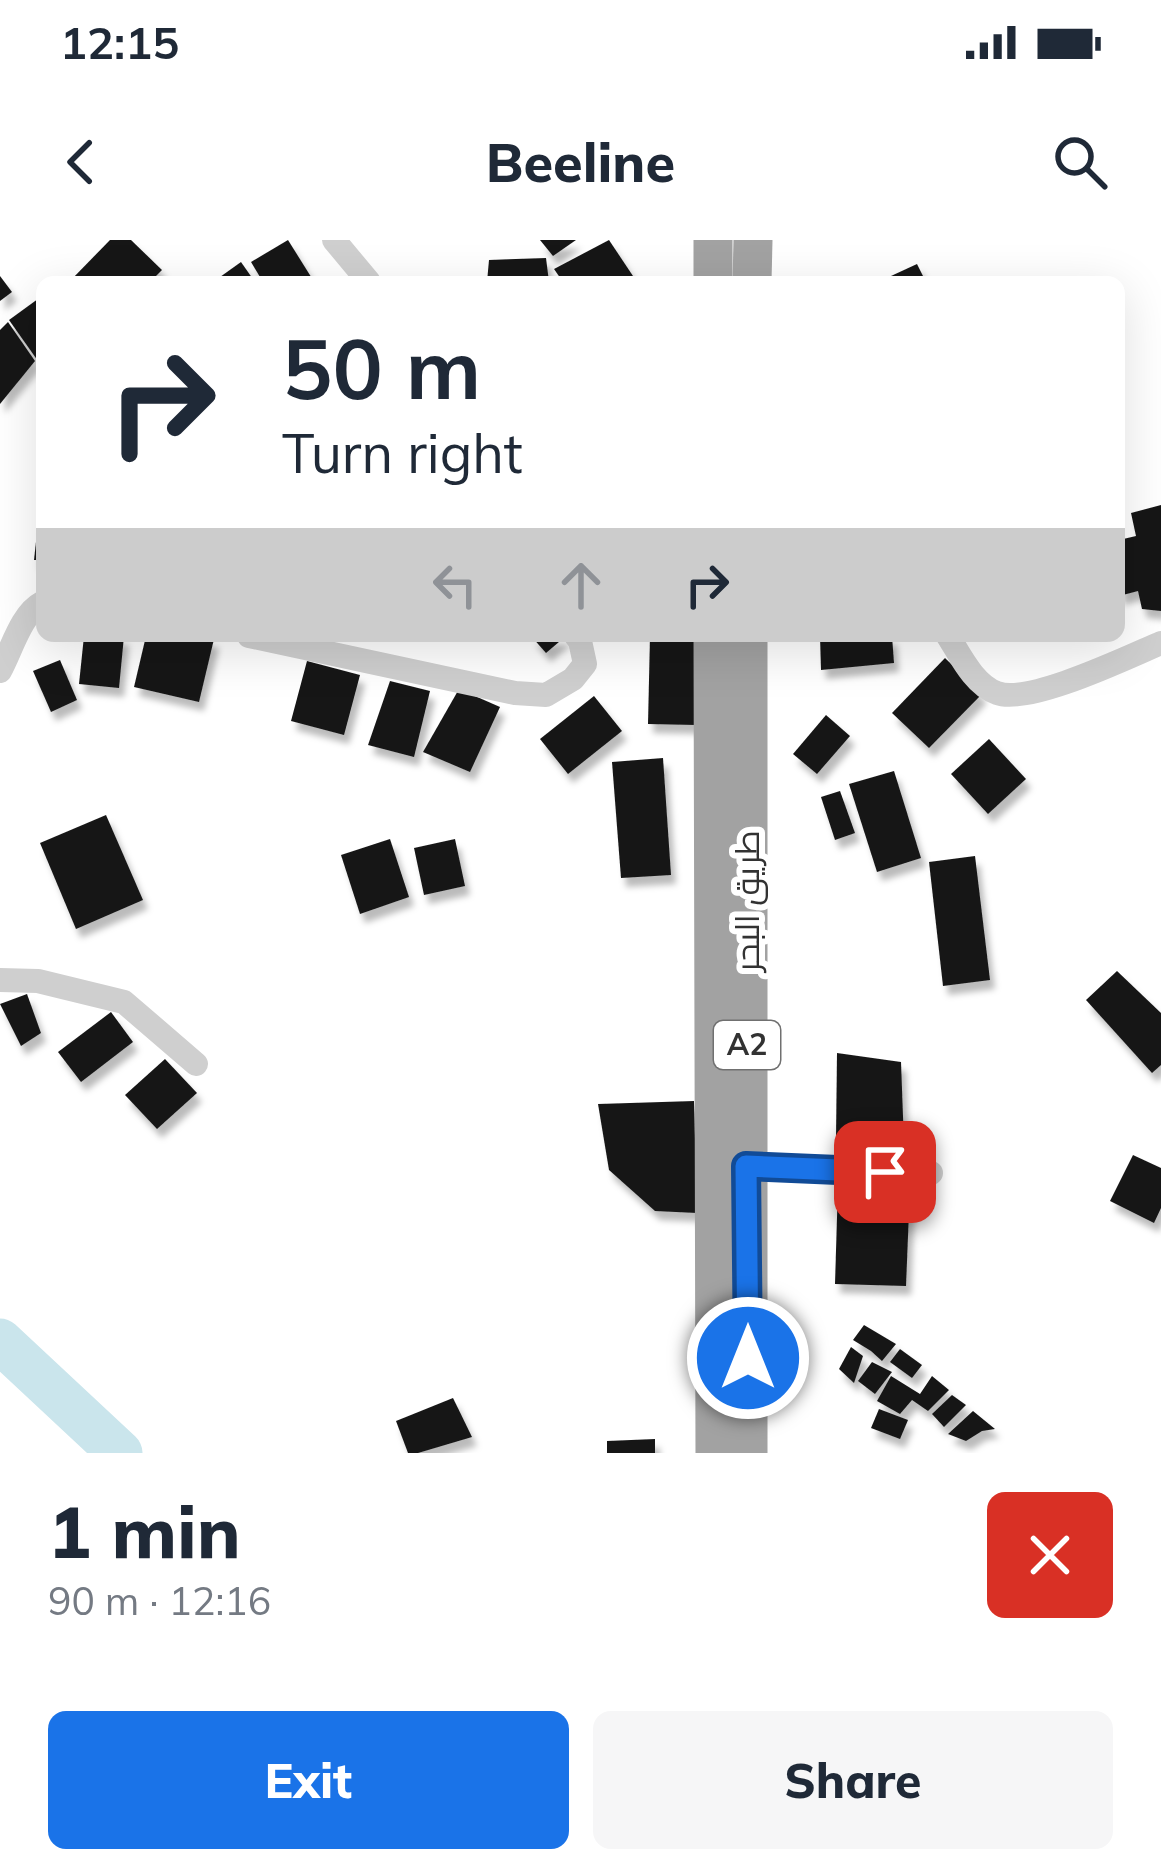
<!DOCTYPE html>
<meta charset="utf-8">
<style>
:root{--surface:#fff;--page:#f6f6f7;--text:#1f2937;--muted:#747a83;--accent:#1a73e8}
body{margin:0;font-family:Mulish,Cairo,sans-serif;background:var(--page);color:var(--text);height:100vh;display:flex;flex-direction:column;font-size:45px;white-space:nowrap}
*{box-sizing:border-box;margin:0}
p{font-size:39px;color:var(--muted)}
.icon{flex:none;width:66px;height:66px;fill:none;stroke:currentColor;stroke-width:2;stroke-linecap:round;stroke-linejoin:round}
.map{position:relative;height:1213px;overflow:hidden}
.drawer{display:flex;flex-direction:column;background:var(--surface);flex:1}
.drawer>*{flex:none}
.hud{position:absolute;left:36px;top:36px;width:1089px;height:366px;border-radius:18px;box-shadow:0 12px 48px #0002;background:#fff;color:var(--text);overflow:hidden}
.pin{position:absolute;display:grid;place-items:center;width:102px;height:102px;color:#fff;margin:-51px;border-radius:24px;box-shadow:0 6px 18px #0006}
.me{position:absolute;width:132px;margin:-66px;rotate:0deg;stroke-linejoin:round;filter:drop-shadow(0 0 9px #0008)}
.turn{display:flex;align-items:center;gap:42px;height:252px;padding:0 48px;font-size:54px}
.turn .icon{width:156px;height:156px;stroke-width:2.5}
.turn b{display:block;font-size:84px;line-height:102px}
.lanes{display:flex;align-items:center;height:114px;padding:0 48px;background:#0003;justify-content:center;gap:60px;direction:ltr}
.lanes .off{opacity:.35}
.round{display:grid;place-items:center;flex:none;width:126px;height:126px;border-radius:18px;background:var(--page)}
.overview{display:flex;align-items:center;justify-content:space-between;height:204px;padding:0 48px}
h1{font-size:72px;font-weight:800;line-height:90px}
.primary-button{display:flex;gap:24px;margin-top:auto;padding:24px 48px}
.primary-button a{flex:1;height:138px;border-radius:18px;background:var(--accent);color:#fff;font-size:48px;font-weight:800;line-height:138px;text-align:center}
.primary-button a+a{background:var(--page);color:var(--text)}
.status{display:flex;justify-content:space-between;align-items:center;height:84px;padding:0 60px;background:var(--surface);direction:ltr}
.status svg{height:33px;fill:currentColor}
header{display:flex;justify-content:space-between;align-items:center;height:156px;padding:0 48px;background:var(--surface);font-size:54px;font-weight:800}
.map>svg:first-child{display:block}
</style>
<div class="status"><b>12:15</b><svg viewBox="0 0 49 12"><path d="M0 12V9h3v3zM5 12V6h3v6zM10 12V3h3v9zM15 12V0h3v12zM26 1h20v11H26zM47 4h2v5h-2z"/></svg></div>
<header><svg class="icon" aria-label="back" viewBox="0 0 24 24"><path d="M15 5l-7 7 7 7"/></svg>Beeline<svg class="icon" aria-label="search" viewBox="0 0 24 24"><circle cx="10" cy="10" r="6"/><path d="M15 15l6 6"/></svg></header>
<div class="map">
<svg width="1161" height="1213" viewBox="0 0 1161 1213">
<defs>
<filter id="shadow"><feDropShadow dx="5" dy="9" stdDeviation="3" flood-color="#0004"/></filter>
</defs>
<rect width="100%" height="100%" fill="#fff"/>
<g fill="none" stroke-linecap="round" stroke-linejoin="round">
<polyline stroke="#cae5ec" stroke-width="45" points="0,1101 120,1213"/>
</g>
<g fill="#191919" filter="url(#shadow)">
<polygon points="110,0 131,0 162,30 150,42 69,42"/>
<polygon points="288,0 313,40 263,42 251,22"/>
<polygon points="540,0 576,0 553,16"/>
<polygon points="609,0 637,42 563,42 554,29"/>
<polygon points="546,18 549,42 487,42 489,20"/>
<polygon points="241,22 255,42 213,42"/>
<polygon points="917,24 926,42 878,42"/>
<polygon points="0,36 12,52 0,61"/>
<polygon points="42,56 42,118 38,121 9,80"/>
<polygon points="8,82 35,121 0,164 0,90"/>
<polygon points="1161,265 1161,371 1142,369 1138,351 1119,356 1119,300 1136,296 1131,273"/>
<polygon points="39,275 42,275 42,320 34,320"/>
<polygon points="84,396 124,396 119,448 79,444"/>
<polygon points="146,396 200,396 214,399 199,462 134,447"/>
<polygon points="531,396 566,396 546,413"/>
<polygon points="650,396 699,396 696,485 648,484"/>
<polygon points="820,396 892,396 894,423 821,430"/>
<polygon points="945,418 982,454 929,508 892,473"/>
<polygon points="60,420 77,460 51,472 33,431"/>
<polygon points="307,421 360,435 344,495 291,481"/>
<polygon points="390,441 430,451 414,517 368,505"/>
<polygon points="459,449 500,467 470,532 423,512"/>
<polygon points="594,456 622,491 568,534 540,499"/>
<polygon points="826,475 850,496 817,534 793,514"/>
<polygon points="989,499 1026,539 988,574 951,534"/>
<polygon points="663,518 671,635 621,638 612,522"/>
<polygon points="894,531 921,618 877,632 849,544"/>
<polygon points="840,551 855,593 835,600 821,557"/>
<polygon points="106,575 143,660 76,689 40,603"/>
<polygon points="390,599 409,657 360,674 341,615"/>
<polygon points="455,599 465,646 424,655 414,608"/>
<polygon points="975,616 990,740 943,746 929,622"/>
<polygon points="1117,731 1161,773 1161,825 1152,833 1086,760"/>
<polygon points="27,754 41,793 21,806 0,764"/>
<polygon points="111,772 133,802 81,842 58,812"/>
<polygon points="837,813 901,822 904,904 836,898"/>
<polygon points="165,819 197,853 157,889 125,855"/>
<polygon points="694,861 697,973 655,971 609,930 598,864"/>
<polygon points="1133,915 1161,928 1161,968 1154,983 1110,961"/>
<polygon points="838,944 910,946 906,1046 835,1044"/>
<polygon points="864,1085 896,1104 882,1121 871,1111 853,1100"/>
<polygon points="851,1107 863,1116 854,1143 839,1129"/>
<polygon points="900,1109 922,1125 912,1138 890,1122"/>
<polygon points="872,1122 892,1132 875,1154 858,1141"/>
<polygon points="891,1136 920,1154 932,1136 949,1150 928,1171 912,1160 900,1174 877,1161"/>
<polygon points="952,1155 966,1165 944,1187 932,1174"/>
<polygon points="453,1158 472,1197 418,1213 408,1213 396,1181"/>
<polygon points="879,1169 908,1180 900,1199 871,1188"/>
<polygon points="973,1171 995,1189 982,1191 966,1201 948,1194"/>
<polygon points="655,1199 655,1213 607,1213 607,1201"/>
</g>
<g fill="none" stroke-linecap="round" stroke-linejoin="round">
<g stroke="#cfcfcf" stroke-width="24">
<polyline points="334,0 369,42"/>
<polyline points="249,396 515,453 546,455 573,439 585,424 580,401 576,396"/>
<path d="M948,396C960,415 974,445 997,453C1029,465 1128,417 1161,403"/>
<path d="M0,431C12,409 21,374 42,363"/>
<polyline points="0,740 38,741 124,762 196,824"/>
<polyline points="746,926 931,933"/>
</g>
<g stroke="#a2a2a2" stroke-width="39">
<polyline points="713,42 713,0"/>
<polyline points="752,42 753,0"/>
<polyline points="713,396 715,1213"/>
<polyline points="748,1213 748,396"/>
</g>
</g>
<g fill="none" stroke-linecap="round" stroke-linejoin="round">
<g stroke="#114b97" stroke-width="30">
<polyline id="route" points="748,1118 746,926 885,932"/>
</g>
<use href="#route" stroke="#1a73e8" stroke-width="21"/>
</g>
<g text-anchor="middle" stroke-width="12" stroke-linejoin="round" paint-order="stroke">
<rect fill="#fff" stroke="#707070" stroke-width="3" x="714" y="781" width="66" height="48" rx="9"/>
<g font-size="30" font-weight="bold" fill="#323232">
<text x="747" y="815">A2</text>
</g>
<g font-size="33" fill="#323232" stroke="#fff">
<text transform="translate(747 661) rotate(-90)" y="12">طريق البحر</text>
</g>
</g>
</svg>
<div class="pin" style="left:885px;top:932px;background:#d93025"><svg class="icon" aria-label="arrive" viewBox="0 0 24 24"><path d="M6 21V4h12l-3 4 3 4H6"/></svg></div>
<svg class="me" style="left:748px;top:1118px" viewBox="-20 -20 40 40"><circle r="17" fill="#1a73e8" stroke="#fff" stroke-width="3"/><path d="M0-11L8 9 0 5-8 9z" fill="#fff"/></svg>
<div class="hud">
<div class="turn"><svg class="icon" aria-label="right" viewBox="0 0 24 24"><path d="M7 20v-9h11M14 6l5 5-5 5"/></svg><div><b>50 m</b>Turn right</div></div>
<div class="lanes"><svg class="icon off" aria-label="left" viewBox="0 0 24 24"><path d="M17 20v-9H6M10 6l-5 5 5 5"/></svg><svg class="icon off" aria-label="ahead" viewBox="0 0 24 24"><path d="M12 20V5M6 11l6-6 6 6"/></svg><svg class="icon" aria-label="right" viewBox="0 0 24 24"><path d="M7 20v-9h11M14 6l5 5-5 5"/></svg></div>
</div>
</div>
<section class="drawer">
<div class="overview"><div><h1>1 min</h1><p>90 m · 12:16</p></div><a class="round" style="background:#d93025;color:#fff"><svg class="icon" aria-label="close" viewBox="0 0 24 24"><path d="M6 6l12 12M18 6L6 18"/></svg></a></div>
<div class="primary-button"><a>Exit</a><a>Share</a></div>
</section>
